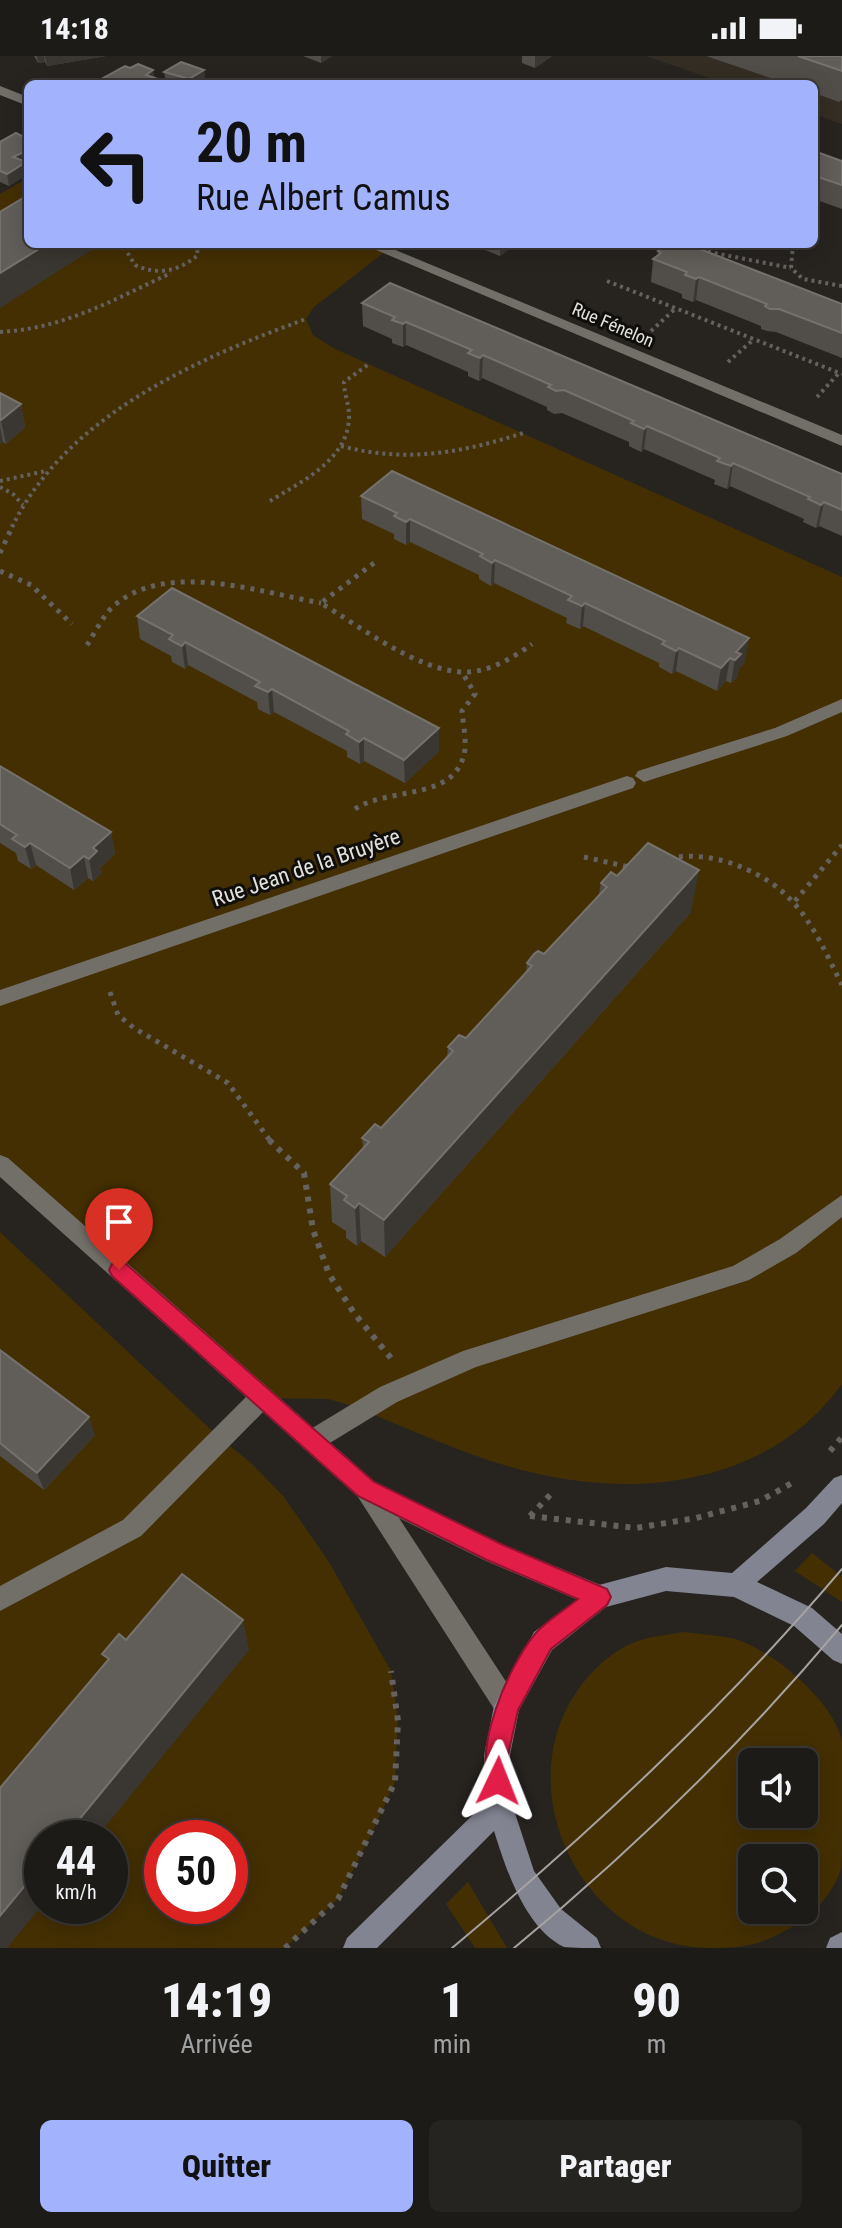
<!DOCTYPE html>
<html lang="fr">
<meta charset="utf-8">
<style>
:root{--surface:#1d1b18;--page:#252421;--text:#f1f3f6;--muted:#a0a1a2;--line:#3b3937;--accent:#a3b2fd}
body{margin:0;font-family:"Roboto Condensed",sans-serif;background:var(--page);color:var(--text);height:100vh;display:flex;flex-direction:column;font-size:30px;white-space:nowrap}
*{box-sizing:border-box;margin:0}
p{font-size:26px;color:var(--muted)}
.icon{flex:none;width:44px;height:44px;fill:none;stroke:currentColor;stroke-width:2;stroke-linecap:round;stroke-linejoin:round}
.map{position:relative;height:1892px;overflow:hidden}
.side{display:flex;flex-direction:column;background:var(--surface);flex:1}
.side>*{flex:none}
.top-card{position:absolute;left:24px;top:24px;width:794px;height:168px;border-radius:12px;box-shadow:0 4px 20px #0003,0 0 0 2px var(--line);background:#a3b2fd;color:#111;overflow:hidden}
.controls{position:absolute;left:738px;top:1692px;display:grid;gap:16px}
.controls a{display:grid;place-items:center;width:80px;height:80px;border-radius:12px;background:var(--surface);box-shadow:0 4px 20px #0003,0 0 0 2px var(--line);font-size:40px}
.speed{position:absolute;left:24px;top:1764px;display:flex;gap:16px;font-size:40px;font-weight:700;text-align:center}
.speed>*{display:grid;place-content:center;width:104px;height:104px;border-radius:50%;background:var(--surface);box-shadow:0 4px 20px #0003,0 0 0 2px var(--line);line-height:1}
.speed small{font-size:20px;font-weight:400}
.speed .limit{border:12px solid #d22;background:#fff;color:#111}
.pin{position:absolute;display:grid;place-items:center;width:68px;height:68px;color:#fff;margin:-82px -34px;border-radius:50% 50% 50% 0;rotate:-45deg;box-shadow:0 0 8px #0007}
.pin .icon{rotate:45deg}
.me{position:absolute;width:88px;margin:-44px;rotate:2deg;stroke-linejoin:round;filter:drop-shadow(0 0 6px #0008)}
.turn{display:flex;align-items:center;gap:28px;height:168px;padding:0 40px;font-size:36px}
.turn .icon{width:104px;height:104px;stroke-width:2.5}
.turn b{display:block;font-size:56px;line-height:68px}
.eta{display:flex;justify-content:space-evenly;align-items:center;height:136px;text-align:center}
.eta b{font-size:48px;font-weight:800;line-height:56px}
.cta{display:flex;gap:16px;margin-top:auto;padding:16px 40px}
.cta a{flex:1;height:92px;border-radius:12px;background:var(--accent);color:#111;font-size:32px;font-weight:800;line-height:92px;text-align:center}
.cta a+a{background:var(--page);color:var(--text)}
.status{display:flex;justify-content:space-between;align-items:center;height:56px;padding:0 40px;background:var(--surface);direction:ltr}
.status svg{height:22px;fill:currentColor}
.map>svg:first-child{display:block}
</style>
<div class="status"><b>14:18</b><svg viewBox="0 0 49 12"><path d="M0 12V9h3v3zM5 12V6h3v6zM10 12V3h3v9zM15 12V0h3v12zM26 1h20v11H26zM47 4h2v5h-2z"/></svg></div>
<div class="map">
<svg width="842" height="1892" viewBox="0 0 842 1892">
<rect width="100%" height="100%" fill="#272420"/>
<polygon fill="#332d23" points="646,0 842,0 842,68 814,58 814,28 727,28"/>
<g fill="#442f03" fill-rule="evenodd">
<path d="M28,122V188H369L386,195L314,251L306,263L313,279L333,292L842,521V1328C770,1428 638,1444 526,1415C465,1400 407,1371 349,1349L328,1343L261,1342L0,1108V138Z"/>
<path d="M0,1176L222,1384L250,1406L284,1441L329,1506L391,1615L398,1665L395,1726L373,1775L338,1843L285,1892H0ZM42,1782H110V1850H42ZM162,1782H230V1850H162Z"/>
<polygon points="812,1497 842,1521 842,1546 795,1515"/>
<path d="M683,1576C699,1578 716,1579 731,1582C770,1591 835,1646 842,1686C842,1705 842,1728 842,1747C842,1767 842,1794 841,1813C831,1844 803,1867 775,1880C753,1891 735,1892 710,1892C583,1892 505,1732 580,1631C593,1613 614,1594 635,1586C650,1580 668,1579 683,1576ZM804,1706V1758H752V1706ZM804,1802V1854H752V1802Z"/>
<polygon points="468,1826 507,1892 475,1892 446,1848"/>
</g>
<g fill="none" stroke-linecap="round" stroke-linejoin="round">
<g stroke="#64615e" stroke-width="4" stroke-dasharray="3 4" stroke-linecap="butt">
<polyline points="793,188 791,212 803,223 842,230"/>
<path d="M124,191L135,209C158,220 179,215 198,199L196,188"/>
<polyline points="649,192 668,192"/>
<polyline points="694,193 791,212"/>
<polyline points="607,225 842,318"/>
<polyline points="651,275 676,252"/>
<path d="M0,276C63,273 115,243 171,217"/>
<polyline points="728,306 754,283"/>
<polyline points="817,341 839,317"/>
<path d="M341,390C404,407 462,397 523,377"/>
<polyline points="0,425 46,415"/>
<polyline points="0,431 13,438 23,449"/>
<path d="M270,445C301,426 347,404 349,363C350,351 344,338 344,326L369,308"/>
<path d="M12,471C66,360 196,303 306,263"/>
</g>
<g stroke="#64615e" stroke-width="5" stroke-dasharray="4 6" stroke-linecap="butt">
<polyline points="0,497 13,469"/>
<path d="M374,507L321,547C359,570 419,616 465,616C489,616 513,602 532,588"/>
<polyline points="0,515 31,529 72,568"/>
<path d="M87,589C95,577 104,557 116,548C169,505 259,536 321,547"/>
<path d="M355,753C390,730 458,746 465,693C466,682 463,667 462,655L475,638L462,616"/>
<polyline points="584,801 629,811"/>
<path d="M669,802C691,798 715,801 736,809C798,832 814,873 842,929"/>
<polyline points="795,845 842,789"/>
<polyline points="110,936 118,959 134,972 228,1027 271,1086"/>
</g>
<g stroke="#64615e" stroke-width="6" stroke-dasharray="5 7" stroke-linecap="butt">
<polyline points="269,1084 304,1117 313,1174 329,1218 354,1257 391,1302"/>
<polyline points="830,1395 842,1381"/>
<polyline points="530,1460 636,1472 696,1462 760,1445 792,1427"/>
<polyline points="530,1460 551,1438"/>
<polyline points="285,1892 338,1843 395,1726 398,1665 391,1615"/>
</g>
<polygon fill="#726f69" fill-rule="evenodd" points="842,1139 842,1161 796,1197 749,1224 476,1311 397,1346 320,1393 312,1396 304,1393 300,1385 304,1377 380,1331 463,1295 733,1210 780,1183"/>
<g fill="#726f69" fill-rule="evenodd">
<polygon points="842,643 842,656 787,680 644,726 635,720 638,715 775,672"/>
<polygon points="627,720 633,722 636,727 633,732 0,950 0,934"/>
<polygon points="0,1099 8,1102 375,1426 504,1489 608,1532 611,1541 608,1550 599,1553 486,1505 399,1462 516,1641 520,1650 516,1659 507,1663 498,1659 358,1441 263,1356 141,1480 0,1555 0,1530 123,1464 246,1341 0,1121"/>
</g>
<g fill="#726f69" fill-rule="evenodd">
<polygon points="0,30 28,41 28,50 0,39"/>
<polygon points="362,188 381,188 842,379 842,390"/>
</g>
<g fill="#828492" fill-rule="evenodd">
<path d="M842,1419V1447L824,1468L757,1526L812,1552L842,1578V1608L833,1604L794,1570L734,1541L666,1535L606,1551L552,1594L519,1654L510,1699L513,1751L534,1815L561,1853L597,1882L601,1892C590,1892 573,1892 564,1891C525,1872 506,1813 494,1775L377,1892H343L347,1882L486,1746L484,1699L494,1650L534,1576L599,1529L666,1511L732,1517L806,1452L834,1422Z"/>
<polygon points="842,1876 842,1892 826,1892 830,1882"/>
</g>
<g stroke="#a6a3a0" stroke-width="2">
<path d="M452,1892C592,1775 724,1652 842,1513"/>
<path d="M514,1892C633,1794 743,1687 842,1569"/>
</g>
</g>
<g fill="#514e49">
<polygon points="34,0 106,0 47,10 45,6 38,7"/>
<polygon points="303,0 332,0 321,7"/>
<polygon points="522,0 552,0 535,12 522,7"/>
<polygon points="706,0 842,0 842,44 839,46 814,37 814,28 788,28"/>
<polygon points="204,14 205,26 202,28 166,27 164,16"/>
<polygon points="28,83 28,107 26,108 28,118 9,130 0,126 0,86"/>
<polygon points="814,95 842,105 842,153 814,143"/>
<polygon points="470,188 516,188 500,200"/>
<polygon points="658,195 842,248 842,302 776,276 767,275 761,273 761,270 696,244 693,246 682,242 682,238 651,226 653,203 657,200"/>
<polygon points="362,247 842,418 842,480 819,470 816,472 803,466 804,463 730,430 727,433 714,428 715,424 644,393 641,396 629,390 629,386 562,357 554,358 547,354 547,351 482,322 479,325 468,320 468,316 406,289 403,291 392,287 392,283 363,270"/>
<polygon points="0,337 21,348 25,371 6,388 3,386 0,388"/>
<polygon points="361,440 745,606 739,612 737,621 731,627 726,625 717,635 676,615 672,618 659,611 659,607 583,570 580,573 566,567 567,562 494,527 491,530 479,523 479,519 410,486 406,489 394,483 394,478 362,463"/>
<polygon points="137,560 439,672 439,695 405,727 364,705 360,708 347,701 347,695 274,656 270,659 258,653 257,646 188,609 185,613 172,606 171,600 140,583"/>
<polygon points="0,710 111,776 115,798 100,812 101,818 93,825 88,822 74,834 36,809 31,813 18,805 16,797 0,787"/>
<polygon points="601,827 691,856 385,1201 361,1185 357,1190 346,1182 346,1175 332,1166 330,1128 363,1092 362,1082 381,1072 447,1001 448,991 466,982 526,917 527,907 544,898 599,838"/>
<polygon points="0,1294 95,1379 44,1434 0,1400"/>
</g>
<g fill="#3a3732">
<polygon points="37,0 44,0 45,6 38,7"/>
<polygon points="45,0 106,0 47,10"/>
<polygon points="321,0 332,0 321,7"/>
<polygon points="535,0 552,0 535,12"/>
<polygon points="153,14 156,28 146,28 146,19"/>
<polygon points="204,14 205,26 202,28 190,28 189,23"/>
<polygon points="28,90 28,107 26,108 28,118 9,130 7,118 13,101"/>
<polygon points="47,188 101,188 0,252 0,217"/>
<polygon points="500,188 516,188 500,200"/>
<polygon points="699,221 696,244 693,246 696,223"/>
<polygon points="406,266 406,289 403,291 403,268"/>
<polygon points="483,299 482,322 479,325 480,302"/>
<polygon points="21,348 25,371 6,388 1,364"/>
<polygon points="647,370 644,393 641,396 644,373"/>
<polygon points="0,371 3,386 0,388"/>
<polygon points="733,407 730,430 727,433 731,410"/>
<polygon points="824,446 819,470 816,472 821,449"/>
<polygon points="410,463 410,486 406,489 406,466"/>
<polygon points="495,504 494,527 491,530 492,507"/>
<polygon points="585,547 583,570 580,573 582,550"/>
<polygon points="749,582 745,606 739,612 737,621 731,627 736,596"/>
<polygon points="185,586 188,609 185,613 182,590"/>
<polygon points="679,592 676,615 672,618 676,595"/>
<polygon points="730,602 726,625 717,635 721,612"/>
<polygon points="272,633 274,656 270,659 268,636"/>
<polygon points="439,672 439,695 405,727 404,704"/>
<polygon points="364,682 364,705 360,708 359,686"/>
<polygon points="111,776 115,798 100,812 101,818 93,825 89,803 93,792"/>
<polygon points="30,787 36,809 31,813 25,791"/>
<polygon points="84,800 88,822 74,834 70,812"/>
<polygon points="699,814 691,856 385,1201 384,1164"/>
<polygon points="359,1147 361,1185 357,1190 355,1152"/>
<polygon points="89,1361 95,1379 44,1434 37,1417"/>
<polygon points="243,1564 249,1594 96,1782 64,1782"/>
<polygon points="42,1809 42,1849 7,1892 0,1892 0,1860"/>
</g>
<g fill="#615e59" stroke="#75726e" stroke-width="2">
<polygon points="798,0 842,0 842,15"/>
<polygon points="181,6 204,14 189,23 164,16"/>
<polygon points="138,8 153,14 146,19 155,22 146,27 148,28 105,28 98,25 125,10 130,12"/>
<polygon points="16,77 28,83 28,94 13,101 26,106 7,118 0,115 0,86"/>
<polygon points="814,95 842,105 842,129 818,121 814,121"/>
<polygon points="28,139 28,188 47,188 0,217 0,156"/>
<polygon points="670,188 687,188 842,248 842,277 779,253 770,253 765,250 767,248 699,221 696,223 685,219 687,216 653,203 661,197 658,195"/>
<polygon points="390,227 842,418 842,454 824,446 821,449 808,443 810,441 733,407 731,410 717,405 720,402 647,370 644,373 631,367 634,365 564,334 556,335 548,331 551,329 483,299 480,302 468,297 472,294 406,266 403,268 392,264 395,261 362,247"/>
<polygon points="0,337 21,348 1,364 0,364"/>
<polygon points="392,415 749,582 736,596 741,598 735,604 730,602 721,612 679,592 676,595 662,588 665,585 585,547 582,550 568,544 572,540 495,504 492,507 480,500 483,498 410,463 406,466 394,460 397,457 361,440"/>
<polygon points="172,532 439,672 404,704 364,682 359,686 346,678 349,675 272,633 268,636 255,630 260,626 185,586 182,590 176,587 169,583 173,579 137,560"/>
<polygon points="0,710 111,776 93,792 97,795 89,803 84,800 70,812 30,787 25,791 12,783 17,779 0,768"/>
<polygon points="648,787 699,814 384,1164 359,1147 355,1152 344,1144 347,1140 330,1128 369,1086 362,1082 375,1068 381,1072 453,995 448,991 459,979 466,982 532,910 527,907 534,898 538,895 544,898 607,831 601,827 611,816 617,820"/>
<polygon points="0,1294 89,1361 37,1417 0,1387"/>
<polygon points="182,1518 243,1564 64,1782 42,1782 42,1809 0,1860 0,1732 109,1603 102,1598 119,1578 126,1584"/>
</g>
<path fill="#e11d48" stroke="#92132f" stroke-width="2" d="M119,1205L126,1208L374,1426L503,1489L607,1533L611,1541L607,1549L551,1593L518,1654L508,1699L510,1725L507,1733L498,1737L490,1733C473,1692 508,1611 535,1578C546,1565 565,1554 578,1543L487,1504L358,1440L112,1220L109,1214L112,1208Z"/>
<g text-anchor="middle" stroke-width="6" stroke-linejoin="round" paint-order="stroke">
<g font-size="18" fill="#e3e1de" stroke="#0f0e0b">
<text transform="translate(613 269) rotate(23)" y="6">Rue Fénelon</text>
</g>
<g font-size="22" fill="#e3e1de" stroke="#0f0e0b">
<text transform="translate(306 811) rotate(-19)" y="8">Rue Jean de la Bruyère</text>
</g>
</g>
</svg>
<div class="controls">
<a><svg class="icon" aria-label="sound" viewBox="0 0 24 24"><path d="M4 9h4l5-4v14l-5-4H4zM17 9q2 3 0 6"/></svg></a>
<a><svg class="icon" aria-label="search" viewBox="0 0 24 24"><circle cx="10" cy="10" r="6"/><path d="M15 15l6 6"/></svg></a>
</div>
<div class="speed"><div>44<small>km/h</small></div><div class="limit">50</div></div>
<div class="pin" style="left:119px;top:1214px;background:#d93025"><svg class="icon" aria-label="arrive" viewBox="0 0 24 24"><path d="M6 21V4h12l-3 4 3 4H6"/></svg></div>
<svg class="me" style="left:498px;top:1725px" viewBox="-20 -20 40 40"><path d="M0-17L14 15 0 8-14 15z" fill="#e11d48" stroke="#fff" stroke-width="4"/></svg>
<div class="top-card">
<div class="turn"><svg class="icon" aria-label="left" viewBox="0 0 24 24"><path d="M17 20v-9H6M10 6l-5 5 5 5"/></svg><div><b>20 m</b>Rue Albert Camus</div></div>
</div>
</div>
<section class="side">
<div class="eta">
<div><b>14:19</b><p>Arrivée</p></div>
<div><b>1</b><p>min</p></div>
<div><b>90</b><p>m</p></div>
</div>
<div class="cta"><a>Quitter</a><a>Partager</a></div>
</section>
